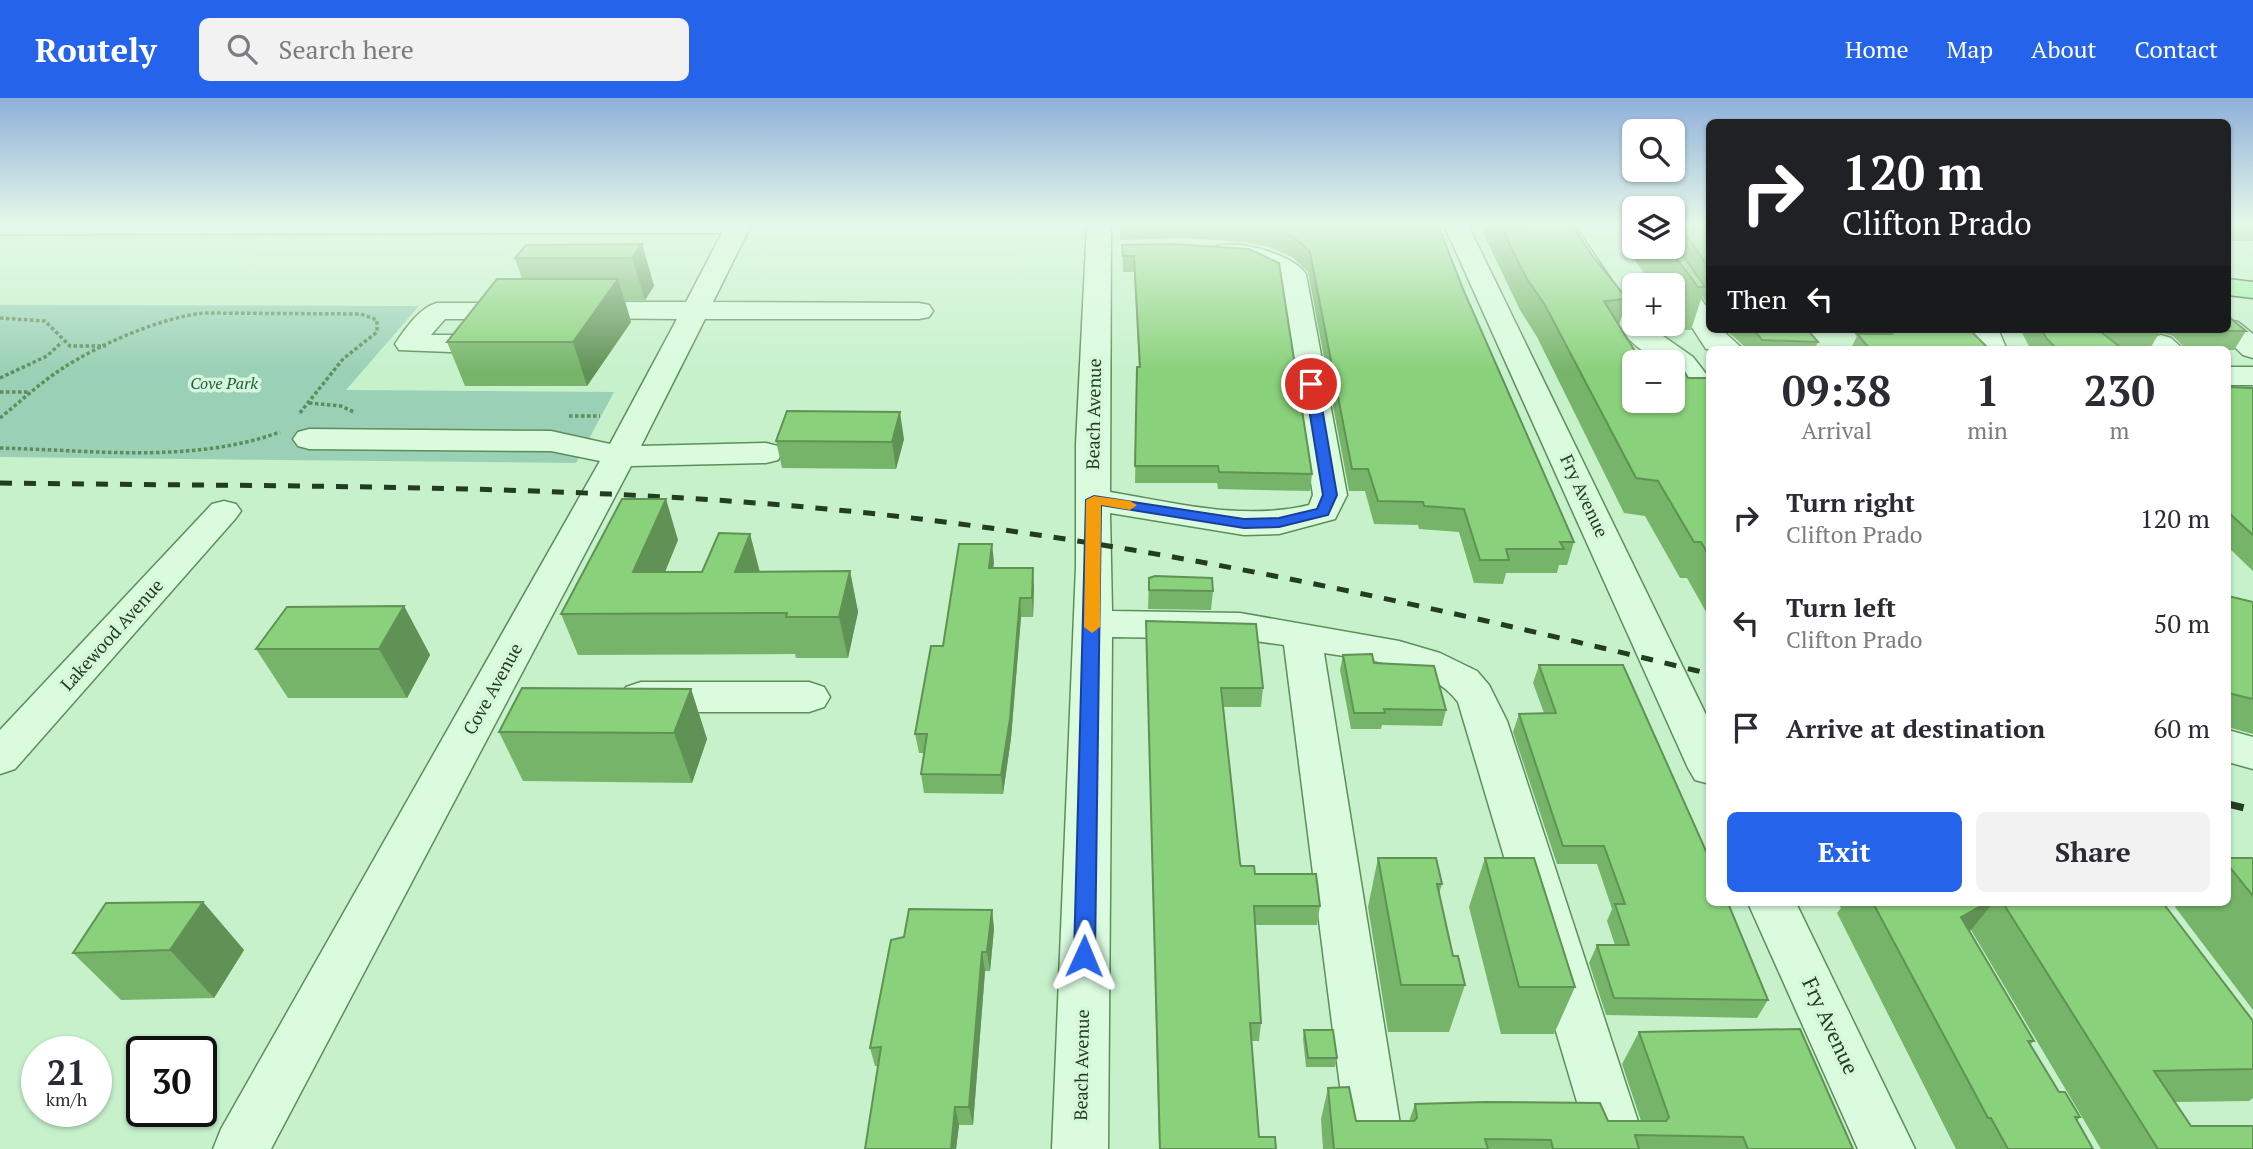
<!DOCTYPE html>
<meta charset="utf-8">
<style>
:root{--surface:#fff;--page:#f2f2f3;--text:#2b2b33;--muted:#7c7c81;--accent:#2563eb}
body{margin:0;font-family:"PT Serif",serif;background:var(--page);color:var(--text);height:100vh;display:flex;flex-direction:column;font-size:26px;white-space:nowrap}
*{box-sizing:border-box;margin:0}
p{font-size:23px;color:var(--muted)}
.icon{flex:none;width:38px;height:38px;fill:none;stroke:currentColor;stroke-width:2;stroke-linecap:round;stroke-linejoin:round}
.map{position:relative;flex:1;overflow:hidden}
.details{position:absolute;left:1706px;top:248px;width:525px;height:560px;display:flex;flex-direction:column;background:var(--surface);border-radius:10px;box-shadow:0 2px 5px #0004}
.details>*{flex:none}
.hud{position:absolute;left:1706px;top:21px;width:525px;height:214px;border-radius:10px;box-shadow:0 2px 5px #0004;background:#202124;color:#fff;overflow:hidden}
.fabs{position:absolute;left:1622px;top:21px;display:grid;gap:14px}
.fabs a{display:grid;place-items:center;width:63px;height:63px;border-radius:10px;background:var(--surface);box-shadow:0 2px 5px #0004;font-size:35px}
.speed{position:absolute;left:21px;top:938px;display:flex;gap:14px;font-size:35px;font-weight:700;text-align:center}
.speed>*{display:grid;place-content:center;width:91px;height:91px;border-radius:50%;background:var(--surface);box-shadow:0 2px 5px #0004;line-height:1}
.speed small{font-size:18px;font-weight:400}
.speed .limit{border:4px solid #111;border-radius:10px;background:#fff;color:#111}
.pin{position:absolute;display:grid;place-items:center;width:60px;height:60px;color:#fff;margin:-30px;border:4px solid #fff;border-radius:50%;box-shadow:0 2px 7px #0007}
.me{position:absolute;width:77px;margin:-38px;rotate:1deg;stroke-linejoin:round;filter:drop-shadow(0 0 5px #0008)}
.turn{display:flex;align-items:center;gap:24px;height:147px;padding:0 21px;font-size:32px}
.turn .icon{width:91px;height:91px;stroke-width:2.5}
.turn b{display:block;font-size:49px;line-height:60px}
.then{display:flex;align-items:center;height:66px;padding:0 21px;background:#0003;gap:14px;font-size:26px}
.eta{display:flex;justify-content:space-evenly;align-items:center;height:119px;text-align:center}
.eta b{font-size:42px;font-weight:600;line-height:49px}
.button{display:flex;gap:14px;margin-top:auto;padding:14px 21px}
.button a{flex:1;height:80px;border-radius:10px;background:var(--accent);color:#fff;font-size:28px;font-weight:600;line-height:80px;text-align:center}
.button a+a{background:var(--page);color:var(--text)}
ul{padding:0;list-style:none}
li{display:flex;align-items:center;gap:21px;height:105px;padding:0 21px}
li div{flex:1}
li b{display:block;font-size:26px}
li em{font-style:normal}
header{display:flex;align-items:center;gap:42px;box-sizing:border-box;height:98px;padding:0 35px;background:var(--accent);color:#fff}
header strong{font-size:33px}
nav{display:flex;gap:38px;margin-inline-start:auto;font-size:24px}
.search{width:490px;height:63px;background:var(--page);display:flex;align-items:center;gap:18px;box-sizing:border-box;padding:0 24px;border-radius:10px;color:var(--muted);font-size:26px}
.map>svg:first-child{display:block}
</style>
<header>
<strong>Routely</strong>
<div class="search"><svg class="icon" aria-label="search" viewBox="0 0 24 24"><circle cx="10" cy="10" r="6"/><path d="M15 15l6 6"/></svg>Search here</div>
<nav><a>Home</a><a>Map</a><a>About</a><a>Contact</a></nav>
</header>
<div class="map">
<svg width="2253" height="1051" viewBox="0 0 2253 1051">
<rect width="100%" height="100%" fill="#c6f1cb"/>
<polygon fill="#99d0b6" points="0,207 419,208 346,292 614,294 576,365 0,359"/>
<g fill="none" stroke-linecap="round" stroke-linejoin="round">
<g stroke="#5d8e5a" stroke-width="3">
<g id="minor">
<polygon points="0,127 751,127 713,204 919,205 929,207 933,213 929,219 919,221 705,221 641,348 766,345 778,348 782,355 778,362 766,365 631,368 271,1051 213,1051 221,1031 600,363 551,353 309,351 298,348 293,341 298,334 309,331 551,333 610,346 677,221 575,220 565,218 561,212 565,206 575,204 686,204 722,135 0,136"/>
<path d="M1087,127H1111L1110,394C1176,405 1243,423 1309,407L1313,397L1280,179L1263,168L1217,158L1213,153L1217,148C1240,142 1292,156 1306,176L1347,397L1335,421L1279,436L1244,437L1110,415L1112,513L1240,515L1399,543L1440,555L1477,573L1489,587L1507,623L1647,1051H1591L1458,604C1431,567 1366,562 1324,555L1404,1051H1348L1284,547L1240,541L1112,539L1108,1051H1052L1076,468V346Z"/>
<polygon points="1444,127 1468,127 1710,625 1710,686 1695,682 1688,670"/>
<path d="M1549,127H1574L1634,215V226H1646L1693,259L1710,281V312L1699,310L1673,272V264C1624,264 1573,164 1549,127Z"/>
<polygon points="1640,149 1666,149 1710,214 1710,231 1721,231 1744,252 1706,251 1673,200 1673,187 1665,187"/>
<path d="M437,205H500L510,207L514,213L510,219L500,221L504,227L486,252L476,255L399,252L395,246C405,231 420,209 437,205ZM445,221H480L468,237H431Z"/>
<polygon points="2228,222 2238,224 2253,236 2253,260 2243,257 2215,231 2228,231"/>
<polygon points="1970,231 1998,231 2007,252 1977,252"/>
<polygon points="2161,237 2171,240 2184,252 2151,252 2147,246 2151,240"/>
<rect x="2228" y="269" width="25" height="18"/>
<polygon points="224,403 236,406 241,413 236,420 15,671 0,676 0,632 212,406"/>
<polygon points="641,584 809,584 824,589 830,599 824,609 809,614 641,614 626,609 620,599 626,589"/>
<polygon points="2228,632 2253,639 2253,671 2228,664"/>
<polygon points="1748,805 1796,805 1915,1051 1858,1051"/>
</g>
</g>
<g stroke="#345c2e" stroke-width="3">
<g id="major">
<polygon points="1697,127 1710,127 1710,134 1700,132"/>
<polygon points="2228,181 2253,184 2253,200 2228,197"/>
</g>
</g>
<g stroke="#5d8e5a" stroke-width="3.5" stroke-dasharray="3.5 2.5" stroke-linecap="butt">
<polyline points="0,220 45,223 70,248 106,248"/>
<polyline points="0,280 47,258 62,244"/>
<polyline points="0,294 30,294"/>
<polyline points="309,305 341,308 354,314"/>
<polyline points="569,318 600,318"/>
<path d="M0,320C21,303 41,284 63,270C100,246 160,220 203,215L361,216L377,222V234L343,261L299,316"/>
<path d="M0,350C92,352 192,366 280,334"/>
</g>
<use href="#minor" fill="#dafbde" fill-rule="evenodd"/>
<use href="#major" fill="#9df5a5" fill-rule="evenodd"/>
<path stroke="#223d1f" stroke-width="5" stroke-dasharray="12 12" stroke-linecap="butt" d="M0,385C286,389 573,385 858,414C1146,444 1429,507 1710,576"/>
<polyline stroke="#223d1f" stroke-width="7" stroke-dasharray="16 16" stroke-linecap="butt" points="2228,706 2253,712"/>
</g>
<g fill="#76b469">
<polygon points="1120,127 1438,127 1463,191 1574,444 1567,467 1559,467 1557,475 1506,475 1503,486 1474,485 1459,434 1419,431 1418,427 1374,426 1365,393 1349,393 1308,174 1292,159 1270,149 1244,144 1186,140 1120,142"/>
<polygon points="1486,127 1572,127 1592,157 1627,201 1619,227 1638,258 1688,280 1710,280 1710,521 1687,480 1680,480 1645,418 1624,415 1537,239 1520,212 1484,137"/>
<rect x="2228" y="127" width="25" height="16"/>
<polygon points="1681,130 1710,130 1710,209 1702,198 1691,232 1683,232 1673,217 1673,187 1652,187 1630,155 1634,139 1634,149 1673,149 1676,146"/>
<polygon points="642,146 654,188 645,202 625,202 631,224 587,288 465,288 447,244 522,181 515,160"/>
<polygon points="1173,146 1312,376 1310,393 1218,391 1217,385 1135,385 1137,269 1139,269 1134,174 1123,174 1122,147"/>
<polygon points="1725,231 1807,231 1818,244 1814,252 1731,252 1731,251 1743,251 1744,248"/>
<polygon points="1850,231 1969,231 1990,252 1850,252 1857,238"/>
<polygon points="2020,231 2228,231 2246,233 2234,252 2187,252 2173,238 2160,234 2149,252 2031,252"/>
<polygon points="2228,289 2253,290 2253,473 2228,449"/>
<polygon points="904,341 896,371 782,370 776,343"/>
<polygon points="750,436 760,474 850,473 858,514 848,560 796,560 795,556 578,557 561,516 678,442 665,474 702,474"/>
<polygon points="994,464 993,470 1034,488 1033,519 1021,519 1011,640 1003,696 924,695 921,676 924,655 919,655 915,636"/>
<polygon points="1149,480 1213,493 1211,512 1148,511"/>
<polygon points="2228,498 2253,504 2253,636 2231,630 2228,634"/>
<polygon points="404,508 430,557 407,600 288,600 256,551"/>
<polygon points="1146,523 1263,590 1261,609 1223,609 1241,768 1255,776 1320,808 1317,827 1255,827 1261,925 1259,943 1251,943 1259,1039 1276,1051 1159,1051"/>
<polygon points="1343,557 1374,565 1446,612 1442,628 1382,627 1381,631 1351,631 1340,572"/>
<polygon points="1539,567 1768,902 1757,920 1606,917 1589,865 1597,847 1615,847 1607,823 1612,811 1597,766 1557,766 1513,634 1519,616 1544,615 1533,585"/>
<polygon points="691,591 707,641 692,685 523,683 499,634"/>
<polygon points="1378,760 1442,786 1439,796 1453,858 1465,887 1449,934 1388,934 1368,809"/>
<polygon points="1485,760 1575,889 1554,936 1501,936 1469,809"/>
<polygon points="2228,760 2253,760 2253,912 2175,809 2179,805 2228,805"/>
<polygon points="203,804 244,852 214,900 121,902 73,855"/>
<polygon points="1838,805 2163,805 2253,923 2253,1000 2249,1003 2175,1004 2191,1028 2253,1051 2101,1051 1971,832 1969,833 2034,943 2030,947 2059,994 2080,1019 2077,1023 2093,1051 1956,1051 1837,815 1841,810"/>
<polygon points="992,812 994,831 990,873 985,873 973,1027 959,1027 956,1051 865,1051 878,968 875,968 870,950 904,839"/>
<polygon points="1304,932 1337,960 1335,969 1306,969 1303,941"/>
<polygon points="1639,934 1853,1051 1323,1051 1321,1021 1328,990 1356,1023 1409,1023 1415,1006 1608,1023 1641,1023 1622,966"/>
</g>
<g fill="#609255">
<polygon points="642,146 654,188 645,202 632,160"/>
<polygon points="618,181 631,224 587,288 573,244"/>
<polygon points="900,314 904,341 896,371 892,344"/>
<polygon points="666,401 678,442 648,515 633,474"/>
<polygon points="750,436 760,476 735,474"/>
<polygon points="992,446 994,464 991,489 989,470"/>
<polygon points="1033,470 1034,488 1033,519 1032,500"/>
<polygon points="850,473 858,514 848,560 839,519"/>
<polygon points="1020,500 1021,519 1011,640 1003,696 1001,677"/>
<polygon points="404,508 430,557 407,600 379,551"/>
<polygon points="691,591 707,641 692,685 674,635"/>
<polygon points="203,804 244,852 214,900 170,852"/>
<polygon points="1986,805 1993,805 1971,832 1935,853 1961,819"/>
<polygon points="992,812 994,831 990,873 987,854"/>
<polygon points="982,854 985,873 973,1027 969,1009"/>
<polygon points="955,1009 959,1027 956,1051 951,1051"/>
</g>
<g fill="#89d17a" stroke="#609255" stroke-width="2" fill-rule="evenodd">
<polygon points="1260,127 1438,127 1463,191 1574,444 1560,444 1564,451 1506,451 1509,462 1480,462 1464,411 1424,408 1423,404 1378,403 1368,371 1352,371 1310,154 1294,139 1272,130"/>
<path d="M1500,127H1572L1592,157L1627,201L1604,203L1638,258L1675,259L1688,280H1710V459L1701,444H1694L1658,383L1636,380L1545,207L1527,181ZM1634,264H1673V303H1634Z"/>
<polygon points="1681,130 1710,130 1710,171"/>
<polygon points="1673,142 1676,147 1684,148 1684,159 1705,189 1698,189 1668,149 1673,149"/>
<polygon points="642,146 632,160 515,160 526,147"/>
<polygon points="1173,146 1249,151 1279,165 1312,376 1219,374 1218,368 1135,368 1137,269 1140,269 1134,158 1123,158 1122,147"/>
<polygon points="497,181 618,181 573,244 447,244"/>
<polygon points="2228,218 2246,233 2199,233 2197,231 2228,231"/>
<polygon points="1753,231 1807,231 1818,244 1762,242"/>
<polygon points="1886,231 1969,231 1990,252 1871,252 1857,236 1892,236"/>
<polygon points="2041,231 2159,231 2160,234 2101,234 2124,252 2058,252 2047,241"/>
<polygon points="1731,251 1775,251 1776,252 1732,252"/>
<polygon points="2228,289 2253,290 2253,437 2228,414"/>
<polygon points="787,313 900,314 892,344 776,343"/>
<polygon points="622,401 666,401 633,474 702,474 719,435 750,436 735,474 850,473 839,519 786,519 787,515 561,516"/>
<polygon points="959,446 992,446 989,470 1033,470 1032,500 1020,500 1010,621 1001,677 921,676 927,636 915,636 931,548 943,548"/>
<polygon points="1155,478 1212,480 1213,493 1149,492 1149,480"/>
<polygon points="2228,498 2253,504 2253,601 2228,595"/>
<polygon points="404,508 379,551 256,551 287,509"/>
<polygon points="1146,523 1256,526 1263,590 1221,590 1240,765 1241,768 1254,768 1255,776 1316,776 1320,808 1254,808 1261,925 1250,925 1259,1039 1275,1039 1276,1051 1160,1051"/>
<polygon points="1372,556 1374,565 1434,568 1446,612 1384,611 1385,615 1354,615 1343,557"/>
<polygon points="1539,567 1623,567 1710,762 1710,805 1728,805 1768,902 1614,900 1597,847 1629,847 1615,806 1625,806 1604,748 1563,748 1519,616 1556,615"/>
<polygon points="522,590 691,591 674,635 499,634"/>
<polygon points="1378,760 1436,760 1442,786 1437,786 1453,858 1458,858 1465,887 1401,887"/>
<polygon points="1485,760 1534,760 1575,889 1519,889"/>
<polygon points="2228,760 2253,760 2253,798 2228,767"/>
<polygon points="203,804 170,852 73,855 106,805"/>
<polygon points="1873,805 1986,805 1961,819 2034,943 2028,943 2059,994 2065,994 2080,1019 2075,1019 2093,1051 2008,1051 1991,1020 1988,1020"/>
<polygon points="2003,805 2163,805 2253,923 2253,971 2154,973 2191,1028 2253,1028 2253,1051 2158,1051"/>
<polygon points="909,811 992,812 987,854 982,854 969,1009 955,1009 951,1051 865,1051 881,949 870,950 891,842 904,839"/>
<polygon points="1800,931 1853,1051 1748,1051 1743,1039 1635,1037 1639,1051 1553,1051 1551,1042 1485,1041 1488,1051 1334,1051 1328,990 1349,989 1356,1023 1414,1023 1417,1020 1415,1006 1485,1004 1600,1005 1608,1023 1666,1023 1669,1019 1639,934"/>
<polygon points="1304,932 1333,932 1337,960 1308,960"/>
</g>
<linearGradient id="sky" x2="0" y2="1"><stop stop-color="#8fafda"/><stop offset="0.46" stop-color="#e5f9e8"/><stop offset="1" stop-color="#e5f9e8" stop-opacity="0"/></linearGradient>
<rect width="2253" height="274" fill="url(#sky)"/>
<polygon fill="#2563eb" stroke="#184099" stroke-width="2" points="1311,283 1318,286 1337,397 1328,417 1279,429 1244,430 1101,407 1095,858 1092,864 1084,867 1077,864 1074,858 1086,402 1094,398 1244,421 1279,420 1317,411 1323,397 1305,286"/>
<polygon fill="#f59e0b" points="1094,398 1130,403 1137,407 1130,412 1101,407 1100,529 1092,535 1084,529 1086,402"/>
<g text-anchor="middle" stroke-width="7" stroke-linejoin="round" paint-order="stroke">
<g font-size="16" font-style="italic" fill="#245b48" stroke="#d6f8da">
<text x="224" y="291">Cove Park</text>
</g>
<g font-size="18" fill="#223d1f" stroke="#d6f8da">
<text transform="translate(1094 316) rotate(-89)" y="6">Beach Avenue</text>
<text transform="translate(1584 398) rotate(65)" y="6">Fry Avenue</text>
<text transform="translate(112 537) rotate(-48)" y="6">Lakewood Avenue</text>
<text transform="translate(493 591) rotate(-61)" y="6">Cove Avenue</text>
<text transform="translate(1082 967) rotate(-89)" y="6">Beach Avenue</text>
</g>
<g font-size="21" fill="#223d1f" stroke="#d6f8da">
<text transform="translate(1830 928) rotate(65)" y="7">Fry Avenue</text>
</g>
</g>
</svg>
<div class="fabs">
<a><svg class="icon" aria-label="search" viewBox="0 0 24 24"><circle cx="10" cy="10" r="6"/><path d="M15 15l6 6"/></svg></a>
<a><svg class="icon" aria-label="layers" viewBox="0 0 24 24"><path d="M12 4l9 5-9 5-9-5zM3 14l9 5 9-5"/></svg></a>
<a>+</a>
<a>−</a>
</div>
<div class="speed"><div>21<small>km/h</small></div><div class="limit">30</div></div>
<div class="pin" style="left:1311px;top:286px;background:#d93025"><svg class="icon" aria-label="arrive" viewBox="0 0 24 24"><path d="M6 21V4h12l-3 4 3 4H6"/></svg></div>
<svg class="me" style="left:1084px;top:858px" viewBox="-20 -20 40 40"><path d="M0-17L14 15 0 8-14 15z" fill="#2563eb" stroke="#fff" stroke-width="4"/></svg>
<div class="hud">
<div class="turn"><svg class="icon" aria-label="right" viewBox="0 0 24 24"><path d="M7 20v-9h11M14 6l5 5-5 5"/></svg><div><b>120 m</b>Clifton Prado</div></div>
<div class="then">Then<svg class="icon" aria-label="left" viewBox="0 0 24 24"><path d="M17 20v-9H6M10 6l-5 5 5 5"/></svg></div>
</div>
<section class="details">
<div class="eta">
<div><b>09:38</b><p>Arrival</p></div>
<div><b>1</b><p>min</p></div>
<div><b>230</b><p>m</p></div>
</div>
<ul>
<li><svg class="icon" aria-label="right" viewBox="0 0 24 24"><path d="M7 20v-9h11M14 6l5 5-5 5"/></svg><div><b>Turn right</b><p>Clifton Prado</p></div><em>120 m</em></li>
<li><svg class="icon" aria-label="left" viewBox="0 0 24 24"><path d="M17 20v-9H6M10 6l-5 5 5 5"/></svg><div><b>Turn left</b><p>Clifton Prado</p></div><em>50 m</em></li>
<li><svg class="icon" aria-label="arrive" viewBox="0 0 24 24"><path d="M6 21V4h12l-3 4 3 4H6"/></svg><div><b>Arrive at destination</b></div><em>60 m</em></li>
</ul>
<div class="button"><a>Exit</a><a>Share</a></div>
</section>
</div>
